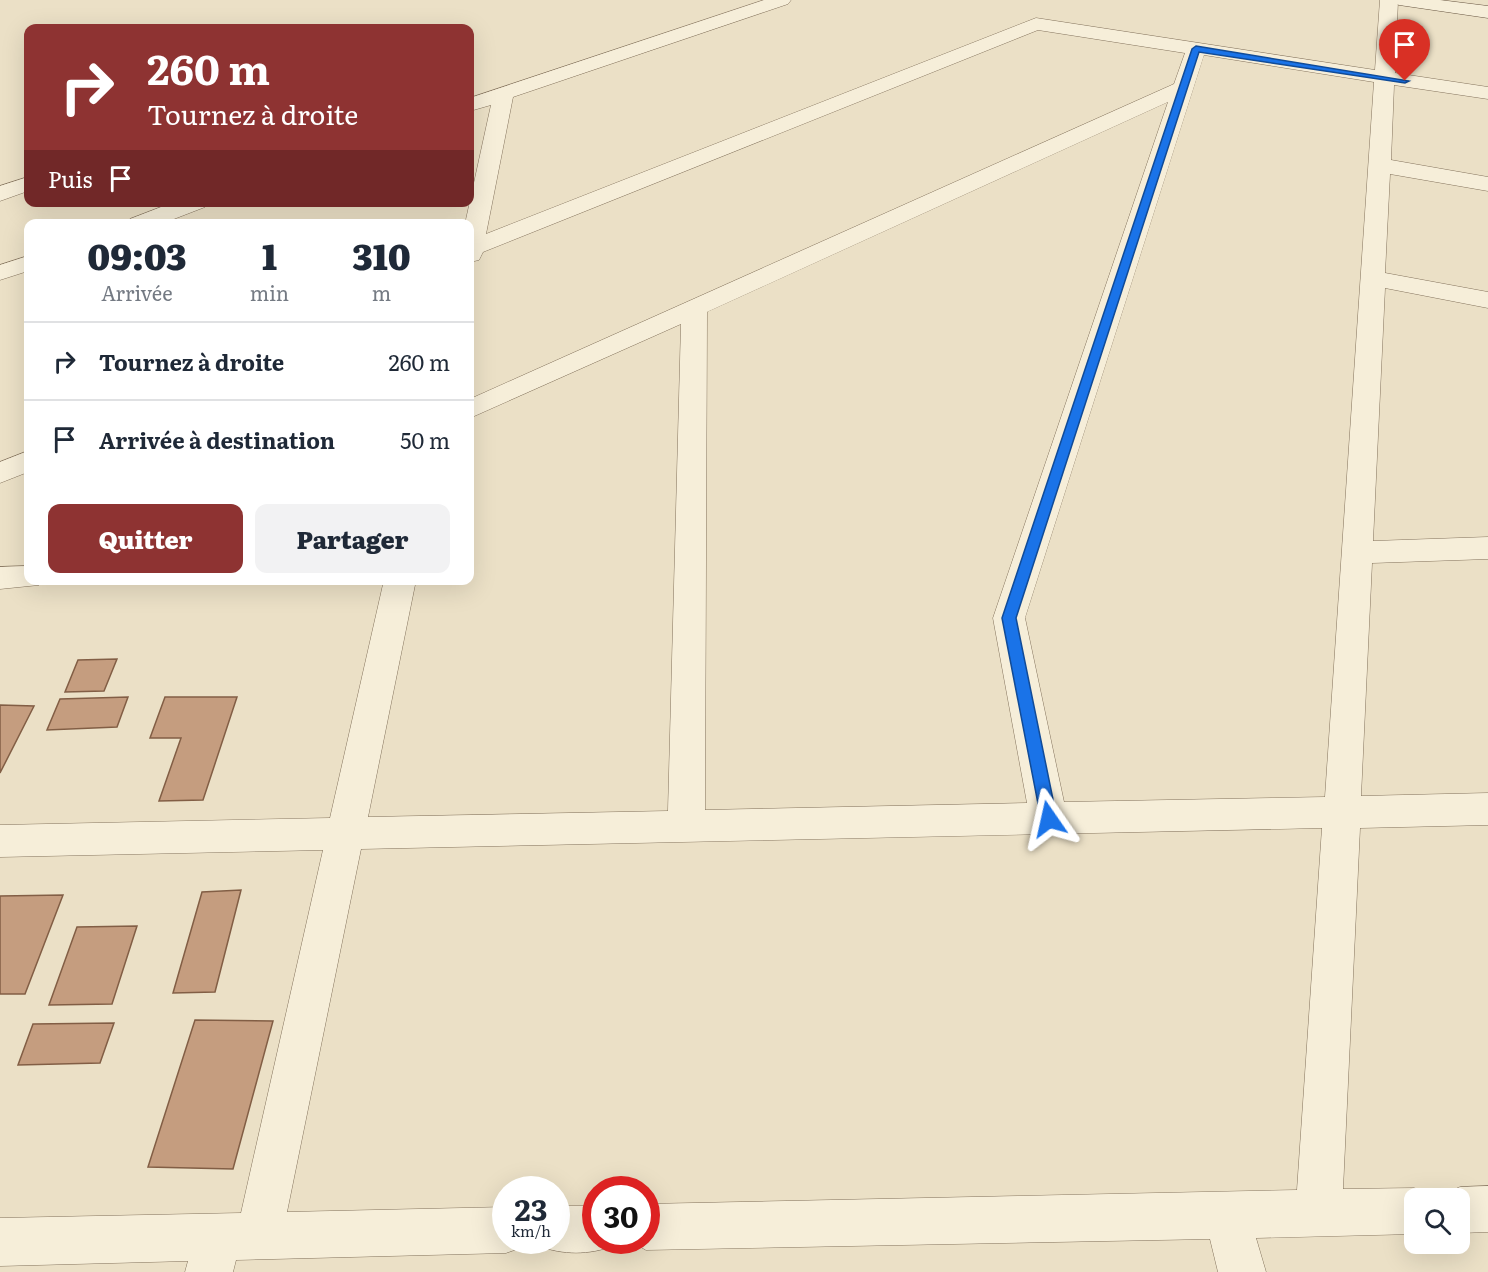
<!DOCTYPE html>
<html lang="fr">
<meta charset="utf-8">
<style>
:root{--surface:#fff;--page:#f2f2f3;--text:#1f2937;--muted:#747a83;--line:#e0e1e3;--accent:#8e3332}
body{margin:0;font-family:Literata,serif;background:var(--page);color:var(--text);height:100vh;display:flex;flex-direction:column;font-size:22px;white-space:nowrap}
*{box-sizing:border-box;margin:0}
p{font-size:20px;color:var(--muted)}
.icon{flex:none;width:33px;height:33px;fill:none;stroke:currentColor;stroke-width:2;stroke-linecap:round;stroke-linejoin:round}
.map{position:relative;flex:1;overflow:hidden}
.panel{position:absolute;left:24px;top:219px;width:450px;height:366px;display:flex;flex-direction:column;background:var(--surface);border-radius:12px;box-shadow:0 6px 24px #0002}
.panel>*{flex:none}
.guide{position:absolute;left:24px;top:24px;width:450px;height:183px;border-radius:12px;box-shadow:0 6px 24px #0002;background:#8e3332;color:#fff;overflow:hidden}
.controls{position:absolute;left:1404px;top:1188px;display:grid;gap:12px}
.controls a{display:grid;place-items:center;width:66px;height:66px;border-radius:12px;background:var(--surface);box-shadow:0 6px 24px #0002;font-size:30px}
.speed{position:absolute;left:492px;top:1176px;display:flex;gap:12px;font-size:30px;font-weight:700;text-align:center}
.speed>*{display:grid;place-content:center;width:78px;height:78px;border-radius:50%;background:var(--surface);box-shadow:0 6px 24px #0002;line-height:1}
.speed small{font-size:15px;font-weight:400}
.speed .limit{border:9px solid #d22;background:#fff;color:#111}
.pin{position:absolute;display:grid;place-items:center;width:51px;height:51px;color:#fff;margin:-62px -26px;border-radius:50% 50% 50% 0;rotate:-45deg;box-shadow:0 0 6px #0007}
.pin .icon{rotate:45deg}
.me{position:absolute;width:66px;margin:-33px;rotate:349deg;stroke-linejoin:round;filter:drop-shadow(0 0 4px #0008)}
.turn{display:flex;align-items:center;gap:21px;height:126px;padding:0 24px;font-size:27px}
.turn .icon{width:78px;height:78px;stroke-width:2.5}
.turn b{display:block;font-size:42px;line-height:51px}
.then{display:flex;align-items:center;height:57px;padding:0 24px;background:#0003;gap:12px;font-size:22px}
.eta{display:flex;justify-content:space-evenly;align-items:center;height:102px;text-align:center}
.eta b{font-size:36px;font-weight:800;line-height:42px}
.action{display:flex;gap:12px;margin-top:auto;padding:12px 24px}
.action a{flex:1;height:69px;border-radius:12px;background:var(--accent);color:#fff;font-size:24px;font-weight:800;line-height:69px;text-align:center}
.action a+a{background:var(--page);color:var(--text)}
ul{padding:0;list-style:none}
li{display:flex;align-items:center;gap:18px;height:78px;padding:0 24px;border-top:2px solid var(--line)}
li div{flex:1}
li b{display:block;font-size:22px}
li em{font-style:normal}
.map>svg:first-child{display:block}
</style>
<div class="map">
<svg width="1488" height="1272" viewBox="0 0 1488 1272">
<rect width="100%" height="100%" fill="#ebe0c6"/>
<g fill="#c59d7f" stroke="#825e45" stroke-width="1.5">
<polygon points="117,659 104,691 65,692 78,660"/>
<polygon points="128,697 117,727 47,730 60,699"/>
<polygon points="165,697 237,697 203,800 159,801 181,738 150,738"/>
<polygon points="0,705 34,706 0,773"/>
<polygon points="241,890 215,992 173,993 202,892"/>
<polygon points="63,895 25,994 0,994 0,896"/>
<polygon points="137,926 112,1004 49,1005 77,927"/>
<polygon points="195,1020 273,1021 233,1169 148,1167"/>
<polygon points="114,1023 100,1063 18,1065 33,1024"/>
</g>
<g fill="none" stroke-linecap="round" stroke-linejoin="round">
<g stroke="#84735d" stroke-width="1">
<g id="minor">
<path d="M764,0H791L788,4L513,97L486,234L1036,18L1375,70L1380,0H1398L1395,73L1488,87V99L1394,85L1391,160L1488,177V191L1390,174L1385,273L1488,292V308L1385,288L1373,541L1488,537V559L1372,563L1361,796L1488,793V825L1360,828L1343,1189L1414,1188L1430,1195L1432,1198H1414V1234L1256,1238L1266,1272H1218L1210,1239L646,1250L628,1240H646V1204L1297,1190L1322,828L361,849L287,1212L506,1207V1240H525L523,1247L506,1253L236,1260L233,1272H185L188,1261L0,1266V1218L241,1213L323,850L0,857V825L330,818L384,580H416L368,817L668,811L681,324L470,418V399L1174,84L1185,53L1038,30L483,252L479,260L470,262V224H465L491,105L470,111V98ZM1204,55L1374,82L1325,797L1064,802L1025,618ZM1168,102L993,618L1027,803L705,810L707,312Z"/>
<polygon points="28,177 28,191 0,201 0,186"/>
<polygon points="174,202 208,202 205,207 161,224 127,224 130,219"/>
<polygon points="28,256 28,271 0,280 0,265"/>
<polygon points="28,451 28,472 0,483 0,462"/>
<polygon points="28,566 28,580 42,580 39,585 0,589 0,567"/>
<polygon points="1488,1186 1488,1232 1460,1233 1460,1198 1442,1198 1444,1194 1460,1187"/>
<path d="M556,1206H596V1240H615L613,1246C589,1255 563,1255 539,1246L537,1240H556Z"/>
</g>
</g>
<g stroke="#665440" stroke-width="1">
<polygon id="secondary" points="1390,0 1440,0 1488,6 1488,18 1399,5"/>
</g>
<use href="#minor" fill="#f6eed9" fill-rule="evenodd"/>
<use href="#secondary" fill="#f6eed9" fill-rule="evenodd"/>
</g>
<polygon fill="#1a73e8" stroke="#114b97" stroke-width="1.5" points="1196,46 1409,81 1405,83 1199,52 1016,618 1057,819 1049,825 1041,819 1002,618 1192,49"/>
</svg>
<div class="controls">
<a><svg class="icon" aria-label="search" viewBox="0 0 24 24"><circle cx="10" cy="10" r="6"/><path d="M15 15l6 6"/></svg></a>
</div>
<div class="speed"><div>23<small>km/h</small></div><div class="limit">30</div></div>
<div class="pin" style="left:1405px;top:81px;background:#d93025"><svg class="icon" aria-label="arrive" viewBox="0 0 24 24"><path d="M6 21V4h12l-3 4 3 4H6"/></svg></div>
<svg class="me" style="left:1049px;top:819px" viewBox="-20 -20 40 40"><path d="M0-17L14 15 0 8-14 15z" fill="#1a73e8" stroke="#fff" stroke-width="4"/></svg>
<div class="guide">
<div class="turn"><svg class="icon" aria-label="right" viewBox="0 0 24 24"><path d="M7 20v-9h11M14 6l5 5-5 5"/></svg><div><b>260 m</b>Tournez à droite</div></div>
<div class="then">Puis<svg class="icon" aria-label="arrive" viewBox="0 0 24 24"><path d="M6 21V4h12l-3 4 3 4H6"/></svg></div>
</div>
<section class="panel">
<div class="eta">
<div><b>09:03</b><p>Arrivée</p></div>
<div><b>1</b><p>min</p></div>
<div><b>310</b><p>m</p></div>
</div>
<ul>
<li><svg class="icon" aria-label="right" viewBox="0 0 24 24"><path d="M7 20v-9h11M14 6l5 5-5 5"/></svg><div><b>Tournez à droite</b></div><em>260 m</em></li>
<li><svg class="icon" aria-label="arrive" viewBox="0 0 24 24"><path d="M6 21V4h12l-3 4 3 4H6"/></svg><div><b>Arrivée à destination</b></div><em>50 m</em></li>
</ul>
<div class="action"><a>Quitter</a><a>Partager</a></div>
</section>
</div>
